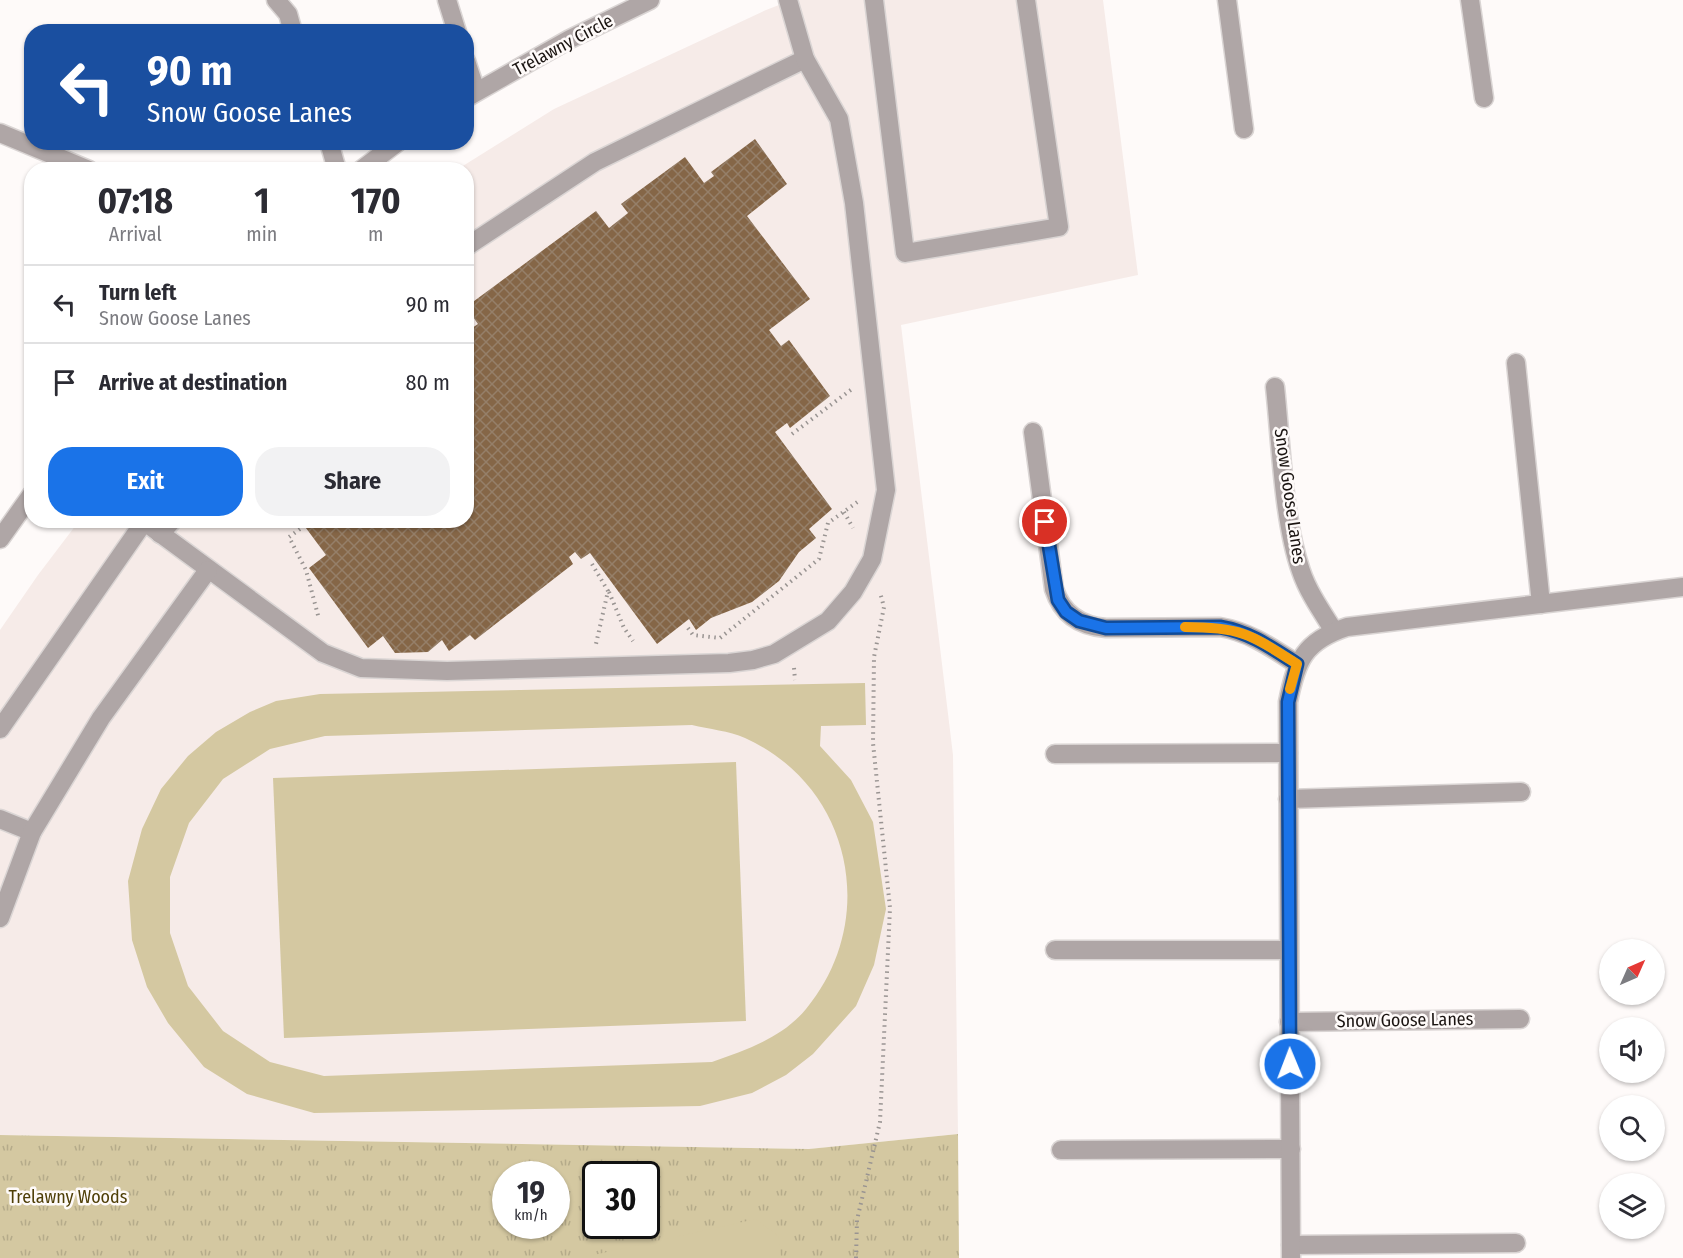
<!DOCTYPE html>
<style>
:root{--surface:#fff;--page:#f2f2f3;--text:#2b2b33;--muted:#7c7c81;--line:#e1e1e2;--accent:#1a73e8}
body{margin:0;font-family:"Fira Sans Condensed",sans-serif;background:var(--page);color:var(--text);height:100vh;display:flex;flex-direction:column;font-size:22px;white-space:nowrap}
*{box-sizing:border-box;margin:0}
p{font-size:20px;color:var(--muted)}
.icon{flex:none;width:33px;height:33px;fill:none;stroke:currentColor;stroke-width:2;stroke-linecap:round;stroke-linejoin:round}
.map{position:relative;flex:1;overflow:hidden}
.panel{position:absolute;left:24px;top:162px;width:450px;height:366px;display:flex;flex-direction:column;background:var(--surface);border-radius:24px;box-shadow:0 2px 4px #0004}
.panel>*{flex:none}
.top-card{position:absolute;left:24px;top:24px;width:450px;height:126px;border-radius:24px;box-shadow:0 2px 4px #0004;background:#1a4fa0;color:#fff;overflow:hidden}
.needle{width:39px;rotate:45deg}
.controls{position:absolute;left:1599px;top:939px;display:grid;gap:12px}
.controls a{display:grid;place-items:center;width:66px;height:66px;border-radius:50%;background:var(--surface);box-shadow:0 2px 4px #0004;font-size:30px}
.speed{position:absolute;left:492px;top:1161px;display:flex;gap:12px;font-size:30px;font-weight:700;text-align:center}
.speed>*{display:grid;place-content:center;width:78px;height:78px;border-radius:50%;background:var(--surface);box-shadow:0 2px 4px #0004;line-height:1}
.speed small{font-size:15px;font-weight:400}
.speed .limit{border:3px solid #111;border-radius:9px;background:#fff;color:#111}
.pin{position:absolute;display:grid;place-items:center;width:51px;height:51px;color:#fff;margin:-26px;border:3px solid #fff;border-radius:50%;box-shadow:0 2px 6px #0007}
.me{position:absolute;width:66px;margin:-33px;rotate:359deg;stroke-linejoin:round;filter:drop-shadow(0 0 4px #0008)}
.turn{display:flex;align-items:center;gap:21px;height:126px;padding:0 24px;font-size:27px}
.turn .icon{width:78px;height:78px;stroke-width:2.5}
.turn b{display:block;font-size:42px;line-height:51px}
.eta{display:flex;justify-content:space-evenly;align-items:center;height:102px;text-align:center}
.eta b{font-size:36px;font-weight:700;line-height:42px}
.primary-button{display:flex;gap:12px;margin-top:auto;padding:12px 24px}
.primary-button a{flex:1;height:69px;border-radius:24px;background:var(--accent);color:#fff;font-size:24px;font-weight:700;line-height:69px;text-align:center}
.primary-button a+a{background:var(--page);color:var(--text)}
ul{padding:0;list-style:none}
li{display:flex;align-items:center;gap:18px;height:78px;padding:0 24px;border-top:2px solid var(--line)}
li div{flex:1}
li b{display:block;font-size:22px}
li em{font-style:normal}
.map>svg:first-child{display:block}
</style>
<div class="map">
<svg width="1683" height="1258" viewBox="0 0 1683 1258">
<defs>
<pattern id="park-tufts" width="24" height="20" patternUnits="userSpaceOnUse" patternTransform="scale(1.5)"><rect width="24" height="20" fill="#d4c8a1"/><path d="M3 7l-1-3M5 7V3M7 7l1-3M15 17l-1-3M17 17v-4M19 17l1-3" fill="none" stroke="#b5ab8a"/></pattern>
<pattern id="building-cross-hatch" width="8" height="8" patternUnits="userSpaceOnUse" patternTransform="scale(1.5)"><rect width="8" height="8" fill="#856647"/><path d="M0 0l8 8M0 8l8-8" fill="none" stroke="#957f69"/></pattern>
</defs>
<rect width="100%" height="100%" fill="#fefaf9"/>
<polygon fill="#f6ebe8" points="792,0 1103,0 1138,275 901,325 953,755 958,1134 810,1149 0,1135 0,630 38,575 79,521 466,520 466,170 458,169 554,109 766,10"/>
<path fill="url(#park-tufts)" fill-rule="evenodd" d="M958,1134L959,1258H0V1135L809,1149ZM506,1174H556V1226H506ZM596,1174H646V1226H596Z"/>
<g fill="#d4c8a1" fill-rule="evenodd">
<path d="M865,683L866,725L821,726L820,746L851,780L873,822L886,909L874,965L856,1006L813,1054L786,1075L752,1093L700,1106L314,1113L247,1094L204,1067L168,1023L147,987L132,940L128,881L142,829L161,789L188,756L216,732L250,712L276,701L320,694ZM692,725C709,729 729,731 745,738C852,786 880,920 806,1009C782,1038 746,1050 712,1062L324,1076L270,1062L223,1031L188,986L170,933V877L189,823L223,779L270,749L325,736Z"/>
<polygon points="736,762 746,1021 284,1038 273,778"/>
<polygon points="756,1219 778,1236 781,1258 580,1258"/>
</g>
<polygon fill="url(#building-cross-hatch)" points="755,139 787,184 747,216 810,299 769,330 781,346 789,340 830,396 790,428 787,423 775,432 832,509 809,529 816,538 799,552 779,581 752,602 711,618 696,630 689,619 657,644 590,553 581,559 575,552 569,557 573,564 475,640 470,635 449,651 442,640 428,652 395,653 383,636 368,648 309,568 326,555 300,520 466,520 466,332 478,324 466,307 596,211 609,228 628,213 621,204 685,157 704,183 714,176 711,172"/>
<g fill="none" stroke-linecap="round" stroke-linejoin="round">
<g stroke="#dad5d4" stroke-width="21">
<g id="minor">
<polyline points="276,0 288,14 293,32"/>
<polyline points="447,0 457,32"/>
<polyline points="874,0 905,253 1059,227 1026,0"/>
<polyline points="1227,0 1244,129"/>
<polyline points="1470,0 1484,98"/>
<polyline points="466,61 476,91"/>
<polyline points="466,98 570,39 650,0"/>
<polyline points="0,133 89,170"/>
<polyline points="329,142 337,170"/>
<polyline points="361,170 398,142"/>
<polyline points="466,247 595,162 805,59"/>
<polyline points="1516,363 1541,604"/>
<path d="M1275,387C1281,442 1283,520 1301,571C1308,592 1322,612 1334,631"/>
<path d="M1033,432L1054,589C1062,614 1080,626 1106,628L1220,627C1250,632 1272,648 1297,664"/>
<polyline points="142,520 323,653 361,668 447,671 729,663 753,660 774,654 828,621 853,592 872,559 886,490 854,203 839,119 805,59 788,0"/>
<polyline points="160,534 173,520"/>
<polyline points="0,539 32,494"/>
<polyline points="0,729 144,522"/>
<polyline points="1055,754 1288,753"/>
<polyline points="1288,799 1521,792"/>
<polyline points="0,819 32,832"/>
<polyline points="0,918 32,832 101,718 208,570"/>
<polyline points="1055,950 1288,950"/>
<polyline points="1289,1022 1520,1019"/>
<polyline points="1061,1150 1291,1149"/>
<polyline points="1291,1245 1516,1243"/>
<path d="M1291,1258L1288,702C1296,661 1304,641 1347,627L1683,587"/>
</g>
</g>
<g stroke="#999492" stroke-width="4" stroke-dasharray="1.5 4.5" stroke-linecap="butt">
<polyline points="792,434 852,389"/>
<polyline points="844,512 853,528"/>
<polyline points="300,529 289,537 306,570 319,619"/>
<polyline points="592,564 608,591 596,644"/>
<polyline points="609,592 624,628 633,641"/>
<polyline points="688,628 693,635 720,638 819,559 828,523 860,500"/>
<polyline points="794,668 795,680"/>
<polyline points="856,1258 857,1220 880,1122 890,908 873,743 874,657 884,607 880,592"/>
</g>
<use href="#minor" stroke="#afa6a6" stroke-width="18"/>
</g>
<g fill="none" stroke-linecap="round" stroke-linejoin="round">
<g stroke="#114b97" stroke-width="15">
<path id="route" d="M1045,522L1058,600L1066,612L1079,621L1106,628L1220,627C1250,632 1272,648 1297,664L1288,702L1290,1064"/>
</g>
<use href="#route" stroke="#1a73e8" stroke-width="10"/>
<path stroke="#f59e0b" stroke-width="10" d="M1185,627C1241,627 1250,634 1297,664L1290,689"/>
</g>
<g text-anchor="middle" stroke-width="5" stroke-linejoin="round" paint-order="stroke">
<g font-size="18" fill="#1a1411" stroke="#fefaf9">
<text transform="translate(563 45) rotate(-28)" y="6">Trelawny Circle</text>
<text transform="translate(1290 496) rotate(82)" y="6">Snow Goose Lanes</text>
<text transform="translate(1405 1020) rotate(-1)" y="6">Snow Goose Lanes</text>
</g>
<g font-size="18" fill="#4f3f08" stroke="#fefaf9">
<text x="68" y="1203">Trelawny Woods</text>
</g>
</g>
</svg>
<div class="controls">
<a><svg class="needle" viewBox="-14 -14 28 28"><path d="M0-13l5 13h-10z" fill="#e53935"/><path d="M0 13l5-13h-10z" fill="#7c7c81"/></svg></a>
<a><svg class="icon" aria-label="sound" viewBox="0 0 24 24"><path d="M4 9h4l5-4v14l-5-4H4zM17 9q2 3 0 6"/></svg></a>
<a><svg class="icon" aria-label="search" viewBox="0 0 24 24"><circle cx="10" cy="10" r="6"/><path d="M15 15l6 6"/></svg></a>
<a><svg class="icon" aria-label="layers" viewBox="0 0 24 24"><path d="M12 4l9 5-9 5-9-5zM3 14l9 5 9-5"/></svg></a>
</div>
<div class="speed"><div>19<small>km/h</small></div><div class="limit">30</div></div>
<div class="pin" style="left:1045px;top:522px;background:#d93025"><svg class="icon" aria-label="arrive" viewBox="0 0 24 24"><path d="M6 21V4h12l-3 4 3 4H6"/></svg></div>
<svg class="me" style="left:1290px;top:1064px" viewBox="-20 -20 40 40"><circle r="17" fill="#1a73e8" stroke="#fff" stroke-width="3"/><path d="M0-11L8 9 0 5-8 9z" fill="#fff"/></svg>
<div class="top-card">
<div class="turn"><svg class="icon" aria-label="left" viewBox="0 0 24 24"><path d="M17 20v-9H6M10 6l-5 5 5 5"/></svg><div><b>90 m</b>Snow Goose Lanes</div></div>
</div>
<section class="panel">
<div class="eta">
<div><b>07:18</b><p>Arrival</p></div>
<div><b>1</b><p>min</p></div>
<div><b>170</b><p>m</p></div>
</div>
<ul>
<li><svg class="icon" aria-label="left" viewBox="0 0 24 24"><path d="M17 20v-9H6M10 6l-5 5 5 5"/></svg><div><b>Turn left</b><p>Snow Goose Lanes</p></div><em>90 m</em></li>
<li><svg class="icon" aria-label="arrive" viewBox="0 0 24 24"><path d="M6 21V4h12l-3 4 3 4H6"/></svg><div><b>Arrive at destination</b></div><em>80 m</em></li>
</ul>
<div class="primary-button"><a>Exit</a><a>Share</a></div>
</section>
</div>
